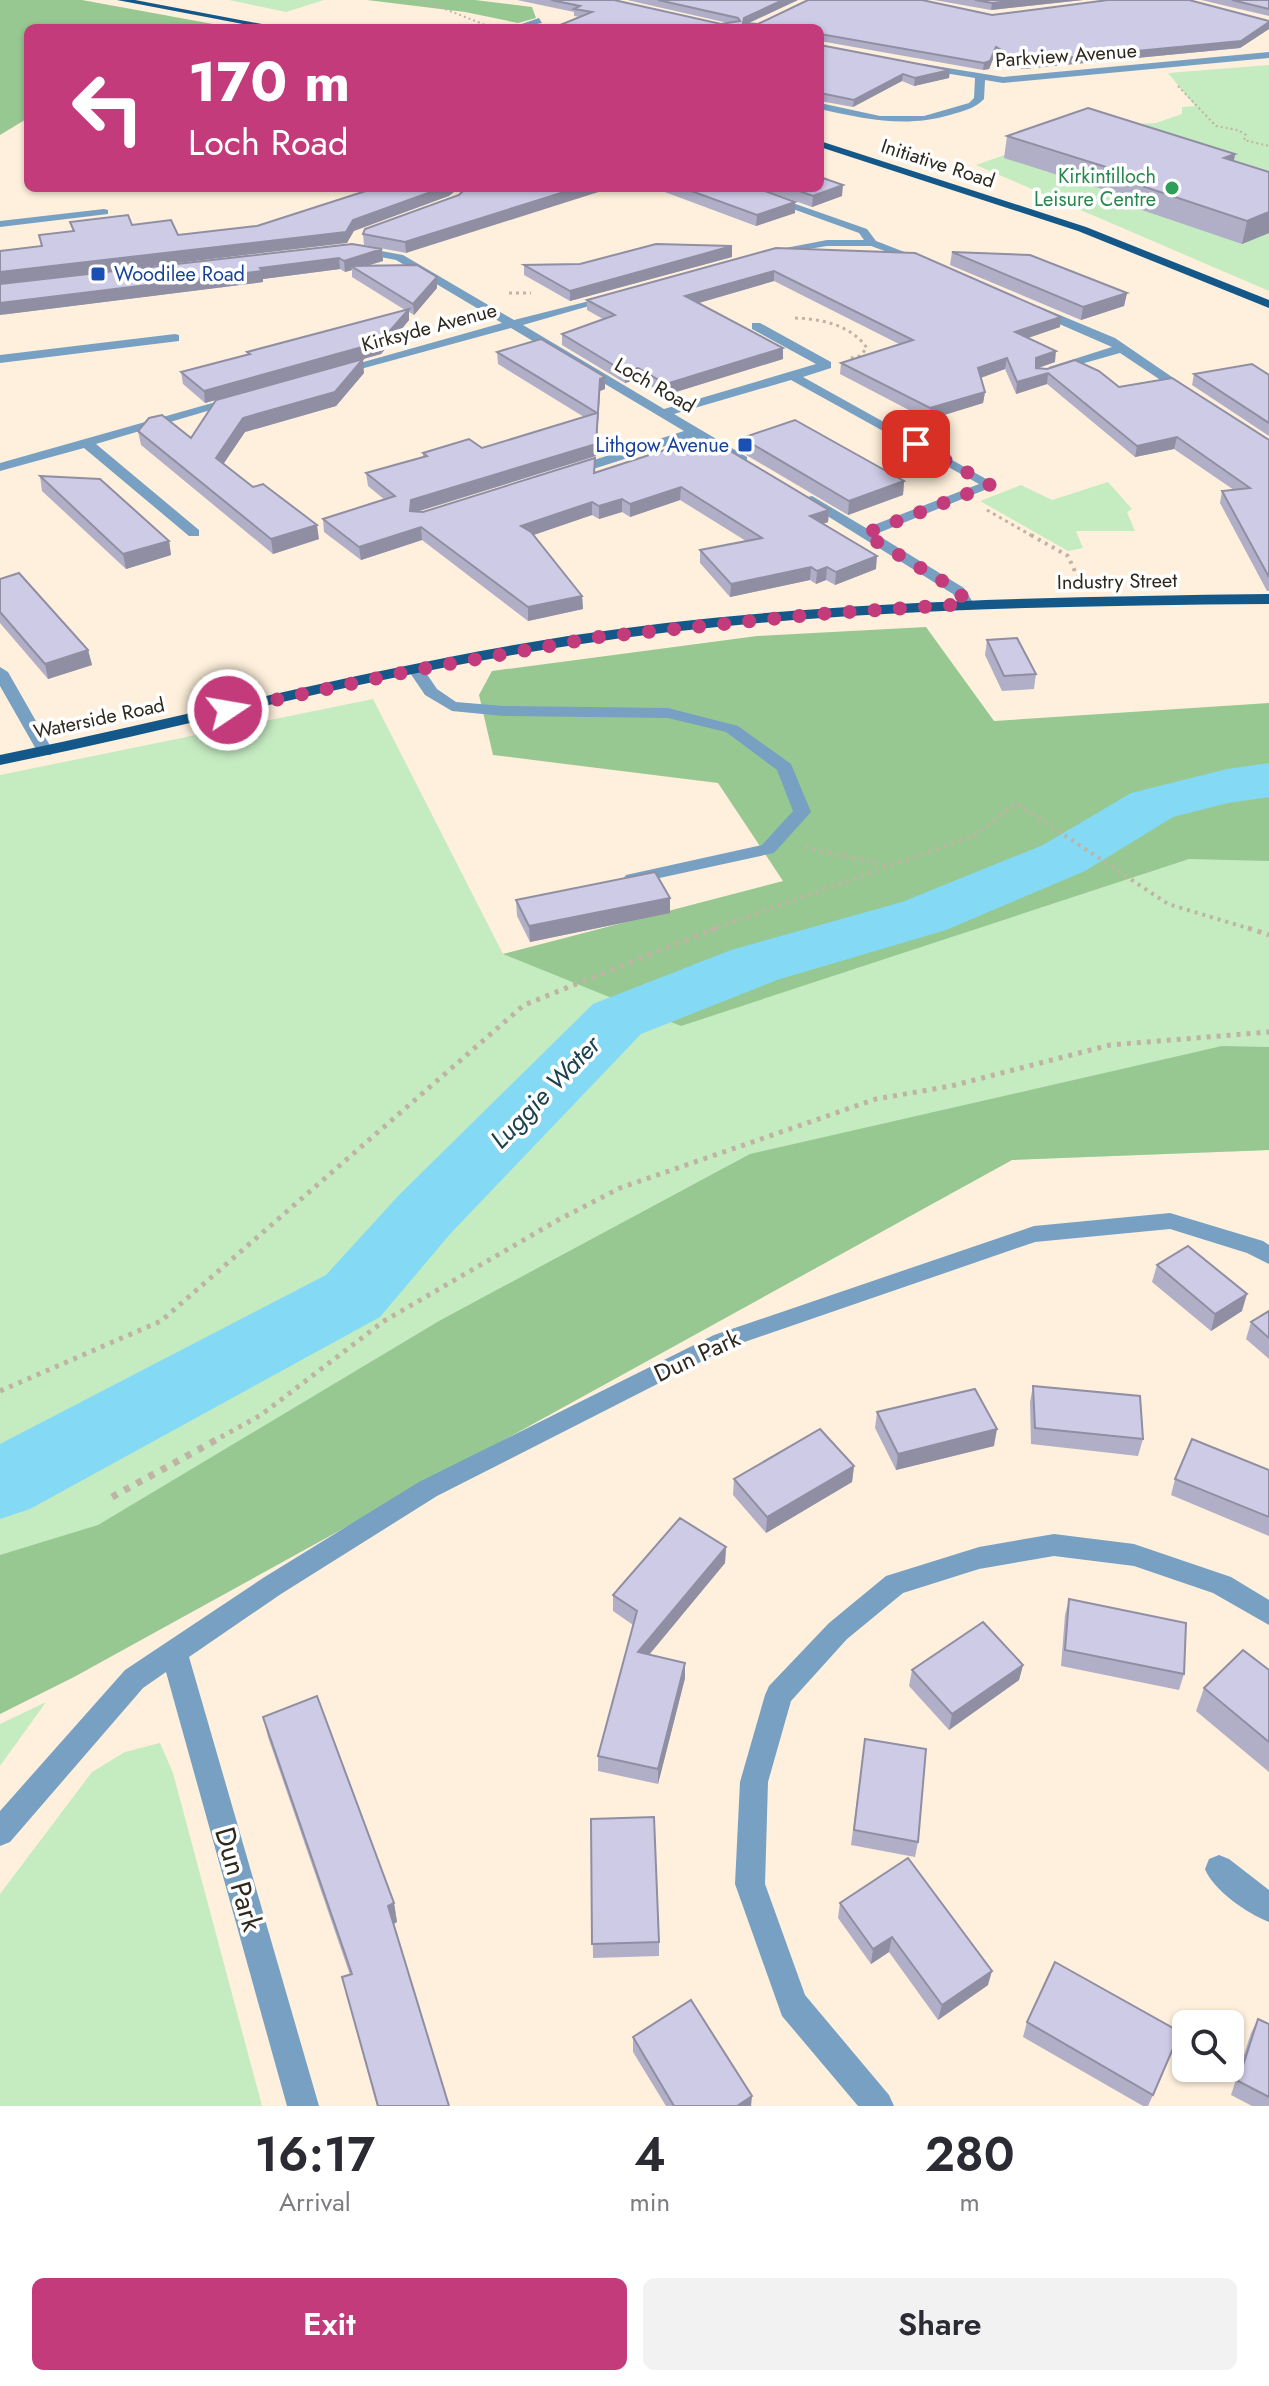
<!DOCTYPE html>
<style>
:root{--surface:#fff;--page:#f2f2f3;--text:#2b2b33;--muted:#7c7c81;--accent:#c33b7a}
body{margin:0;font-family:Jost,sans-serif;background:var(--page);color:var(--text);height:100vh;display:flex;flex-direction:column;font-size:30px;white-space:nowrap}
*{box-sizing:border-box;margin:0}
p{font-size:26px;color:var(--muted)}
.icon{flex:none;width:44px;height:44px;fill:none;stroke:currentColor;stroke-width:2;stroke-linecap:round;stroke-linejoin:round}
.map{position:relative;height:2106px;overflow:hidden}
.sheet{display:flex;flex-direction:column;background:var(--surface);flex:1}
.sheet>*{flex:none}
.hud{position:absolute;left:24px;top:24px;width:800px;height:168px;border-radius:12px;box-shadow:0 2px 6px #0004;background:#c33b7a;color:#fff;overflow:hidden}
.controls{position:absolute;left:1172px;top:2010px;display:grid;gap:16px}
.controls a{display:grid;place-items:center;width:72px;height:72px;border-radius:12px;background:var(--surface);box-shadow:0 2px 6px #0004;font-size:40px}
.pin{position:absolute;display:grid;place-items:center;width:68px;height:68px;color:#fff;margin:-34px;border-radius:16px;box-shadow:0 4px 12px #0006}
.me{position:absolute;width:88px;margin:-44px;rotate:78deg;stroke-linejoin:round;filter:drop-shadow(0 0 6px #0008)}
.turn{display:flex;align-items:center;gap:28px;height:168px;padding:0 32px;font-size:36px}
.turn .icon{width:104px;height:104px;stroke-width:2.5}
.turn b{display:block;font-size:56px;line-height:68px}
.eta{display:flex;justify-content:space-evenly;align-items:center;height:136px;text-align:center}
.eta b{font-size:48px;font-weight:600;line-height:56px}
.button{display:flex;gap:16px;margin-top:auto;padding:16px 32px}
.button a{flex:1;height:92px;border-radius:12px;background:var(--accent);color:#fff;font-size:32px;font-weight:600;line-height:92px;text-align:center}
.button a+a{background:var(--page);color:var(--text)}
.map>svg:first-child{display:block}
</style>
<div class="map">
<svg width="1269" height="2106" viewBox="0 0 1269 2106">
<rect width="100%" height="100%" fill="#fef0dc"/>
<g fill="#c5ebc1">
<polygon points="229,0 324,0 286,12"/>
<polygon points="1269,65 1269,291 976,165 1084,127 1156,123 1182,114 1182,107 1195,106 1168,73"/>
<polygon points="1108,482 1132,509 1127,512 1135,531 1076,531 1083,548 1068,551 980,501 1021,485 1052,500"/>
<polygon points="373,699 503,954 1186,795 1269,794 1269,1150 1012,1160 0,1714 0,775"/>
<polygon points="46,1702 0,1766 0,1724"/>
<polygon points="160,1743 173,1773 262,2106 0,2106 0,1894 92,1772 125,1752"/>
</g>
<g fill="#97c892">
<polygon points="0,0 82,0 235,28 28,28 28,118 0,135"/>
<polygon points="367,0 475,0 532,7 536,18 518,23 465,12"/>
<polygon points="926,627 994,721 1269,703 1269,861 1189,859 681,1026 503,954 783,881 718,783 493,755 479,695 492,671 757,636"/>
<polygon points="1222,1046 1269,1047 1269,1150 1012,1160 74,1677 0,1714 0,1555 98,1525 439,1321 750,1154"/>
</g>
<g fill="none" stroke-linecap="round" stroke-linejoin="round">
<polygon fill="#84d9f5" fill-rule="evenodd" points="1269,763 1269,797 1228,803 1173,817 1085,871 946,930 777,980 641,1034 451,1233 380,1317 30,1509 0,1519 0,1444 326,1275 399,1195 593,1004 731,950 902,902 1043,845 1131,793 1227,769"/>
<g stroke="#bfb4a3" stroke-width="2" stroke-dasharray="2 3" stroke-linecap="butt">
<polyline points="422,0 493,28"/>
<polyline points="1178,86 1216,126 1238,130 1246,135 1244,140 1269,146"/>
</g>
<g stroke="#bfb4a3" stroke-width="3" stroke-dasharray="3 4" stroke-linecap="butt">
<polyline points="509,293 531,293"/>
<path d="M795,318C822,319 851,325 867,348L860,356L847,359"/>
<polyline points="987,510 1034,537"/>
</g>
<g stroke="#bfb4a3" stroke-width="4" stroke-dasharray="3 5" stroke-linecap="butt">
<polyline points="1031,535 1068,556 1078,578"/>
<polyline points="805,847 889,866"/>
<polyline points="710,930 976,835 1016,803 1168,904 1254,930"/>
</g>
<g stroke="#bfb4a3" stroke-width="5" stroke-dasharray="4 6" stroke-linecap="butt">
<polyline points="1248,928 1269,935"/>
<polyline points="0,1391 161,1321 524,1005 716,928"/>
<polyline points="212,1442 261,1415 384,1321 558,1220 620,1188 876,1099 951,1086 1110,1045 1269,1032"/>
</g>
<polyline stroke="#bfb4a3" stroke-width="7" stroke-dasharray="6 8" stroke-linecap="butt" points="112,1497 216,1440"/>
<g fill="#77a0c3" fill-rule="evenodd">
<polygon points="539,18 542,23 515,28 516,26"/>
<path d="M1269,52V58L1003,83L985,80L984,99C974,109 963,111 950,115C905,128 865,119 820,109V103L880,116H924L969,103L974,98L975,78L920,69L923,64L1003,77Z"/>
<polygon points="735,188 750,188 867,229 876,241 933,263 923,265 871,246 827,246 759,257 759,253 827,240 864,240 859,233"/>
<polygon points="104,209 108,210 108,214 0,227 0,221"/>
<polygon points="354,246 403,255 514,320 617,294 617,298 523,325 664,409 816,364 752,329 752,323 760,323 831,362 831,368 803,377 997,485 876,534 964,588 974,604 971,607 961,607 953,594 800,499 812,496 866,528 979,484 791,380 674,414 747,457 747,463 737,463 694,437 571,476 566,475 566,469 684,431 511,328 335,376 335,370 502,323 396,260 350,251 348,249"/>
<polygon points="1038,306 1115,338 1194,392 1183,395 1120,353 1049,373 1049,367 1112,347 1034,313 1034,307"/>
<polygon points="175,334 179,335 179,341 0,363 0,355"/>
<polygon points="230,398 241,401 96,444 199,530 199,536 189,536 84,448 0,471 0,463"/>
<polygon points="416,665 422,667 437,689 456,702 503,706 668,708 738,726 791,764 811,812 774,853 632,884 626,883 623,879 626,875 762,845 793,811 777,770 726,732 668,718 503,716 452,711 425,695 408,670"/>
<polygon points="0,667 8,672 53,751 51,755 39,755 37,751 0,686"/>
<polygon points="1170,1213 1263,1241 1269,1245 1269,1264 1247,1253 1170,1229 1035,1242 730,1347 437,1496 281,1594 189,1657 319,2106 287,2106 166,1672 143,1688 10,1842 0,1846 0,1811 125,1670 263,1578 419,1482 714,1335 1034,1226"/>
<polygon points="1054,1534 1134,1544 1231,1577 1269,1600 1269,1625 1213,1593 1134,1566 1054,1556 979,1569 903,1593 847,1639 791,1701 768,1782 765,1884 805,1995 889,2095 894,2106 858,2106 782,2016 735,1884 740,1782 765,1695 769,1686 829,1623 886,1576 979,1547"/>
<path d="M1219,1855L1229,1859L1269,1890V1922C1248,1914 1213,1890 1205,1869L1209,1859Z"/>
</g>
<g fill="#135889" fill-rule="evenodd">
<polygon points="117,0 135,0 283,28 264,28"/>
<polygon points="820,141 1086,227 1269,300 1269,308 1078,231 820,147"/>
<path d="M1269,594V604C1035,606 800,610 568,646C377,675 189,726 0,765V755C189,716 377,666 568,636C800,601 1035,597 1269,594Z"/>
</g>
</g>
<g fill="#b1afc7">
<polygon points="517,0 614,0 721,24 728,23 627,0 798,0 749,23 758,24 808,0 922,0 992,15 1108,0 1189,0 1269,21 1269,29 1240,48 1022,69 995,54 989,69 983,70 820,41 820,28 553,28 580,17 574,16 574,12"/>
<polygon points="934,0 1083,0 991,10"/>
<polygon points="1201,0 1269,0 1269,16"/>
<polygon points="820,45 950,70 949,78 914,86 902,81 853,107 820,101"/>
<polygon points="1007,136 1235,154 1234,161 1269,172 1269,233 1242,244 1139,209 1140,201 1004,158"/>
<polygon points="654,188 757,188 795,202 795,213 756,226"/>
<polygon points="759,188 820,188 842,196 812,207"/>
<polygon points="459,195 406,253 364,245 363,234"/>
<polygon points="732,246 732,257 570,301 524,275 524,265 580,264"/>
<polygon points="776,248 1060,327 1028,338 1055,362 1038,368 1119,387 1269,440 1269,591 1267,591 1220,503 1222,491 1234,490 1174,449 1135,457 1047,384 1016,394 1005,369 981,378 985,392 983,403 928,420 840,374 841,363 899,344 774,281 698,303 783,359 666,395 638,379 625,383 562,345 562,334 603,319 587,310 587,300"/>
<polygon points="382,249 383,261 366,266 437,277 437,288 414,315 409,312 409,320 381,354 205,403 183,384 181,372 248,354 247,352 405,310 352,277 352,270 345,272 340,269 263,279 263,282 0,315"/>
<polygon points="952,252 1127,293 1124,306 1081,320 950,265"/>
<polygon points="497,352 605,377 605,389 600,391 596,456 417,512 423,512 595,473 705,452 829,510 828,522 823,524 876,569 835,585 826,580 816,584 810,580 730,597 700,563 700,550 746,541 680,500 630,517 622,512 599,519 592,515 533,535 582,596 583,609 528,621 422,540 361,560 324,532 323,519 385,500 368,486 366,473 423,457 423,453 482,448 584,417 498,364"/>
<polygon points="364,373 336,406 245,432 223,464 319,539 273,554 141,445 138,431 191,438"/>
<polygon points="1194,374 1269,375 1269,436 1192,385"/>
<polygon points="742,438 904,481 903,495 848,515 741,452"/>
<polygon points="40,476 169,541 171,555 126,569 42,491"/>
<polygon points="0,579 88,650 92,665 48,679 0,623"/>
<polygon points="987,640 1036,674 1034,689 1002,691 985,655"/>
<polygon points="516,900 670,913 530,942 517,916"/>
<polygon points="1157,1265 1242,1311 1211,1331 1152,1282"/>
<polygon points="1269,1311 1269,1359 1246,1339 1251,1322"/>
<polygon points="1033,1386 1143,1439 1138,1456 1031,1444 1030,1402"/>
<polygon points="877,1412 994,1446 896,1470 875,1428"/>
<polygon points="854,1466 852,1482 766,1533 733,1495 734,1479"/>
<polygon points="1269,1470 1269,1536 1171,1495 1175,1479"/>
<polygon points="726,1547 725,1563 649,1655 685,1678 658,1784 598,1771 598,1756 633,1625 613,1611 613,1595"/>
<polygon points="1069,1599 1184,1674 1179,1690 1061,1666 1065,1615"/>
<polygon points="1023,1665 1019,1680 949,1730 909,1686 912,1670"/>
<polygon points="1269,1670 1269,1772 1196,1711 1204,1688"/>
<polygon points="263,1717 394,1903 397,1922 394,1924 449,2106 377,2106 342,1977 350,1975 268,1737"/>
<polygon points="865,1739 918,1842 915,1857 851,1845"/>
<polygon points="591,1819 659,1942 659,1956 593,1958"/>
<polygon points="840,1903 988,1985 938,2020 889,1952 871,1964 838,1918"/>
<polygon points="1258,2019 1269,2024 1269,2106 1252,2106 1231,2095 1251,2033"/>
<polygon points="1027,2022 1153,2095 1148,2106 1143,2106 1023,2037"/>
<polygon points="633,2037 751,2106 666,2106 633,2052"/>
</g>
<g fill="#908ea2">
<polygon points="783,0 798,0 744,25 743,28 744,18"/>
<polygon points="1020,0 1083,0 991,10 992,3"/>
<polygon points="1269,22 1269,29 1240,48 1022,69 1022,62"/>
<polygon points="996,47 995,54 989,69 983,70 984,63"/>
<polygon points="950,70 949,78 914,86 915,78"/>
<polygon points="903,74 902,81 853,107 854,100"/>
<polygon points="1235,154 1231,176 1224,158"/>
<polygon points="843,185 842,196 812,207 813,196"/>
<polygon points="442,188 459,188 449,196 354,231 347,243 0,284 0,272 353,220"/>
<polygon points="577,188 611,188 406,253 405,242"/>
<polygon points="795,202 795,213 756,226 757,215"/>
<polygon points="1269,212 1269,233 1242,244 1247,221"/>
<polygon points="732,246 732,257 570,301 570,291"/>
<polygon points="382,249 383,261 356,269 351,266 352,270 345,272 344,261"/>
<polygon points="339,258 340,269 263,279 263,282 0,315 0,303"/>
<polygon points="774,271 774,281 685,307 685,296"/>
<polygon points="437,277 437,288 414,315 413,304"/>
<polygon points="1127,293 1124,306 1081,320 1083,307"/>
<polygon points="409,309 409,320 381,354 205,403 204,391"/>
<polygon points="1061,317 1060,327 1013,343 1015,332"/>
<polygon points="783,348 783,359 666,395 666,384"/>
<polygon points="1056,351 1055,362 1035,369 1036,358"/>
<polygon points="1007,358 1005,369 977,379 978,368"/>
<polygon points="363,359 364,373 336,406 245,432 218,472 216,458 243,418"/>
<polygon points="638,368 638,379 625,383 625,372"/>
<polygon points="1048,373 1047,384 1016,394 1017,382"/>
<polygon points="605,377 605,389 600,391 596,456 412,513 410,511 411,500 596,444 600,379"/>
<polygon points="985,392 983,403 928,420 930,408"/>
<polygon points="1177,437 1174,449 1135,457 1137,446"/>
<polygon points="904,481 903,495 848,515 849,501"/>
<polygon points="681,487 680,500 630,517 630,504"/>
<polygon points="622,499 622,512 599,519 599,506"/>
<polygon points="592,502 592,515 522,539 521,526"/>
<polygon points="829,510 828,522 809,529 810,516"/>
<polygon points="317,525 319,539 273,554 271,539"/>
<polygon points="421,527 422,540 361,560 359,547"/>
<polygon points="169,541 171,555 126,569 123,554"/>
<polygon points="877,556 876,569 835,585 836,572"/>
<polygon points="811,567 810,580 730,597 731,584"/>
<polygon points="827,567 826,580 816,584 817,571"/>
<polygon points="582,596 583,609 528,621 528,607"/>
<polygon points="88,650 92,665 48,679 45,664"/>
<polygon points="670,898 670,913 530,942 529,926"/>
<polygon points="1247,1294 1242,1311 1211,1331 1215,1314"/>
<polygon points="997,1429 994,1446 896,1470 898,1454"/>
<polygon points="854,1466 852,1482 766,1533 767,1517"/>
<polygon points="726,1547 725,1563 638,1668 638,1652"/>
<polygon points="685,1663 685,1678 658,1784 658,1769"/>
<polygon points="1023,1665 1019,1680 949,1730 952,1714"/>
<polygon points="394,1903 397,1922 391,1925 388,1906"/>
<polygon points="892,1937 889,1952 871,1964 873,1949"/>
<polygon points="992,1971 988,1985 938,2020 942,2005"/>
<polygon points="752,2096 751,2106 737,2106"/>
</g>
<g fill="#cecbe7" stroke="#908ea2" stroke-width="2">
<polygon points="551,0 614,0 721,24 740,21 738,18 658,0 783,0 744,18 743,23 758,24 808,0 922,0 992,15 1108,0 1189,0 1269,21 1269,22 1241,41 1022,62 996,47 990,61 984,63 820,34 820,28 553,28 592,12 574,9 580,6"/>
<polygon points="975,0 1020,0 992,3"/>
<polygon points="1232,0 1269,0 1269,9"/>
<polygon points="820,45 950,70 915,78 903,74 854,100 820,93"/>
<polygon points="1088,108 1235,154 1224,158 1269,172 1269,212 1247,221 1142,186 1154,182 1007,136"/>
<polygon points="820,177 843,185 813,196 791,188 820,188"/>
<polygon points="375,188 442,188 353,220 346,232 0,272 0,251 42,246 39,235 74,231 70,222 128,215 132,225 171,220 178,235 257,226"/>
<polygon points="466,188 577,188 405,242 363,234 365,229 459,195"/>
<polygon points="683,188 757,188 795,202 757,215"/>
<polygon points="352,244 382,249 344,261 339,258 260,268 262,271 0,303 0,284"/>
<polygon points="656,244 732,246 570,291 524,265 580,264"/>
<polygon points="776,248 915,253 1061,317 1015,332 1056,351 1036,358 1036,368 1047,369 1075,360 1099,371 1119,387 1172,378 1269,440 1269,577 1222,491 1250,488 1177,437 1137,446 1048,373 1017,382 1007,358 978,368 985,392 930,408 841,363 913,340 774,271 685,296 783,348 666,384 638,368 625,372 562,334 615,315 587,300"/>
<polygon points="952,252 1030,255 1127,293 1083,307"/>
<polygon points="417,265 437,277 413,304 351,266"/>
<polygon points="409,309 380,342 204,391 181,372 250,354 247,352"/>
<polygon points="541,339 605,377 600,379 596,444 411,500 410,511 423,512 595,458 594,473 689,442 705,452 722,446 829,510 810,516 877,556 836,572 827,567 817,571 811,567 731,584 700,550 762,538 681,487 630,504 622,499 599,506 592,502 521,526 531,532 582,596 528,607 421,527 359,547 323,519 395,496 366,473 427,456 423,453 469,439 482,448 597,413 497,352"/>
<polygon points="363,359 335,392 243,418 216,458 253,487 263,484 317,525 271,539 138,431 149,418 162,415 191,438 216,400"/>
<polygon points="1252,364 1269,375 1269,423 1194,374"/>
<polygon points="795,420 904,481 849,501 742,438"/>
<polygon points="40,476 100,479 169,541 123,554"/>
<polygon points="19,573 88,650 45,664 0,612 0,579"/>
<polygon points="1017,638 1036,674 1004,676 987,640"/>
<polygon points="655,872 670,898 529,926 516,900"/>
<polygon points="1188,1246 1247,1294 1215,1314 1157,1265"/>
<polygon points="1269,1311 1269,1338 1251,1322"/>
<polygon points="1033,1386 1140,1396 1143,1439 1035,1428"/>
<polygon points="975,1389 997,1429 898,1454 877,1412"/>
<polygon points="820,1429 854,1466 767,1517 734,1479"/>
<polygon points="1192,1439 1269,1470 1269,1517 1175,1479"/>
<polygon points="680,1518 726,1547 638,1652 685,1663 658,1769 598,1756 637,1611 613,1595"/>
<polygon points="1069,1599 1186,1623 1184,1674 1065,1650"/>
<polygon points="983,1622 1023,1665 952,1714 912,1670"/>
<polygon points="1243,1650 1269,1670 1269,1742 1204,1688"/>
<polygon points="317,1696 394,1903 388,1906 449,2106 378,2106 342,1977 352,1974 263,1717"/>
<polygon points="865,1739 926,1749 918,1842 854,1830"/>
<polygon points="654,1817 659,1942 592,1944 591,1819"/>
<polygon points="908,1858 992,1971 942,2005 892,1937 873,1949 840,1903"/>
<polygon points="1055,1962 1180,2032 1153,2095 1027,2022"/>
<polygon points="691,2000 752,2096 737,2106 674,2106 633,2037"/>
<polygon points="1258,2019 1269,2024 1269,2097 1238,2081"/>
</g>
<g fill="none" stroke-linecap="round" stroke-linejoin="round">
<polyline stroke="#c33b7a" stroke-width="14" stroke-dasharray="0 25.2" points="228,710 416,670 599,637 819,614 966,604 959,591 864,534 990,485 916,444"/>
</g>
<circle fill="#2e9e5b" stroke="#fff" stroke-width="3" cx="1172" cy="188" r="8"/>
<g fill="#1a4fb4" stroke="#fff" stroke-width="3">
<rect x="90" y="266" width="16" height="16" rx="4"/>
<rect x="737" y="437" width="16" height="16" rx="4"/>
</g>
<g text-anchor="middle" stroke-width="7" stroke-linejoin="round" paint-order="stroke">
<g font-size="20" fill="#2e281e" stroke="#fff">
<text transform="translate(1066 55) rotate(-4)" y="7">Parkview Avenue</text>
<text transform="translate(938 163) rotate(18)" y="7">Initiative Road</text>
<text transform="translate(429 327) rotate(-15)" y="7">Kirksyde Avenue</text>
<text transform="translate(655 385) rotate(30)" y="7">Loch Road</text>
<text transform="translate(1117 581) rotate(-1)" y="7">Industry Street</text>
<text transform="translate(99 718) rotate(-12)" y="7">Waterside Road</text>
</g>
<g font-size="20" fill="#27864d" stroke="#fff" text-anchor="end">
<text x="1156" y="183">Kirkintilloch<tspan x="1156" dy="23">Leisure Centre</tspan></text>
</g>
<g font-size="20" fill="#164399" stroke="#fff" text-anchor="start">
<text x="114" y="281">Woodilee Road</text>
<text x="729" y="452" text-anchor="end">Lithgow Avenue</text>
</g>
<g font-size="24" fill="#2e281e" stroke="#fff">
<text transform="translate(697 1356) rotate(-25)" y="8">Dun Park</text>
</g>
<g font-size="26" font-style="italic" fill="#1b424e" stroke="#fff">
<text transform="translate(545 1092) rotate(-46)" y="9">Luggie Water</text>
</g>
<g font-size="28" fill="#2e281e" stroke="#fff">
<text transform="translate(239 1879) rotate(74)" y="10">Dun Park</text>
</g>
</g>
</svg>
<div class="controls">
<a><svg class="icon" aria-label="search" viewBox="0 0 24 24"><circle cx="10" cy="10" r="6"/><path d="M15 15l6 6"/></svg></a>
</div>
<div class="pin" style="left:916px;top:444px;background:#d93025"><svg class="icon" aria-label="arrive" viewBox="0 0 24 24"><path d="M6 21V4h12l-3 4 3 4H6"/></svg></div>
<svg class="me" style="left:228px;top:710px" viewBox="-20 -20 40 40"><circle r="17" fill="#c33b7a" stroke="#fff" stroke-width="3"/><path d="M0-11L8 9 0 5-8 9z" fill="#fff"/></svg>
<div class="hud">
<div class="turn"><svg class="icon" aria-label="left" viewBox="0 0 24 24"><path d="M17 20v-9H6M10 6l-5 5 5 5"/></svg><div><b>170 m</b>Loch Road</div></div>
</div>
</div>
<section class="sheet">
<div class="eta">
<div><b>16:17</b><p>Arrival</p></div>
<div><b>4</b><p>min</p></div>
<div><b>280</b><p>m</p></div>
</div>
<div class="button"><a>Exit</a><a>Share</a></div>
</section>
